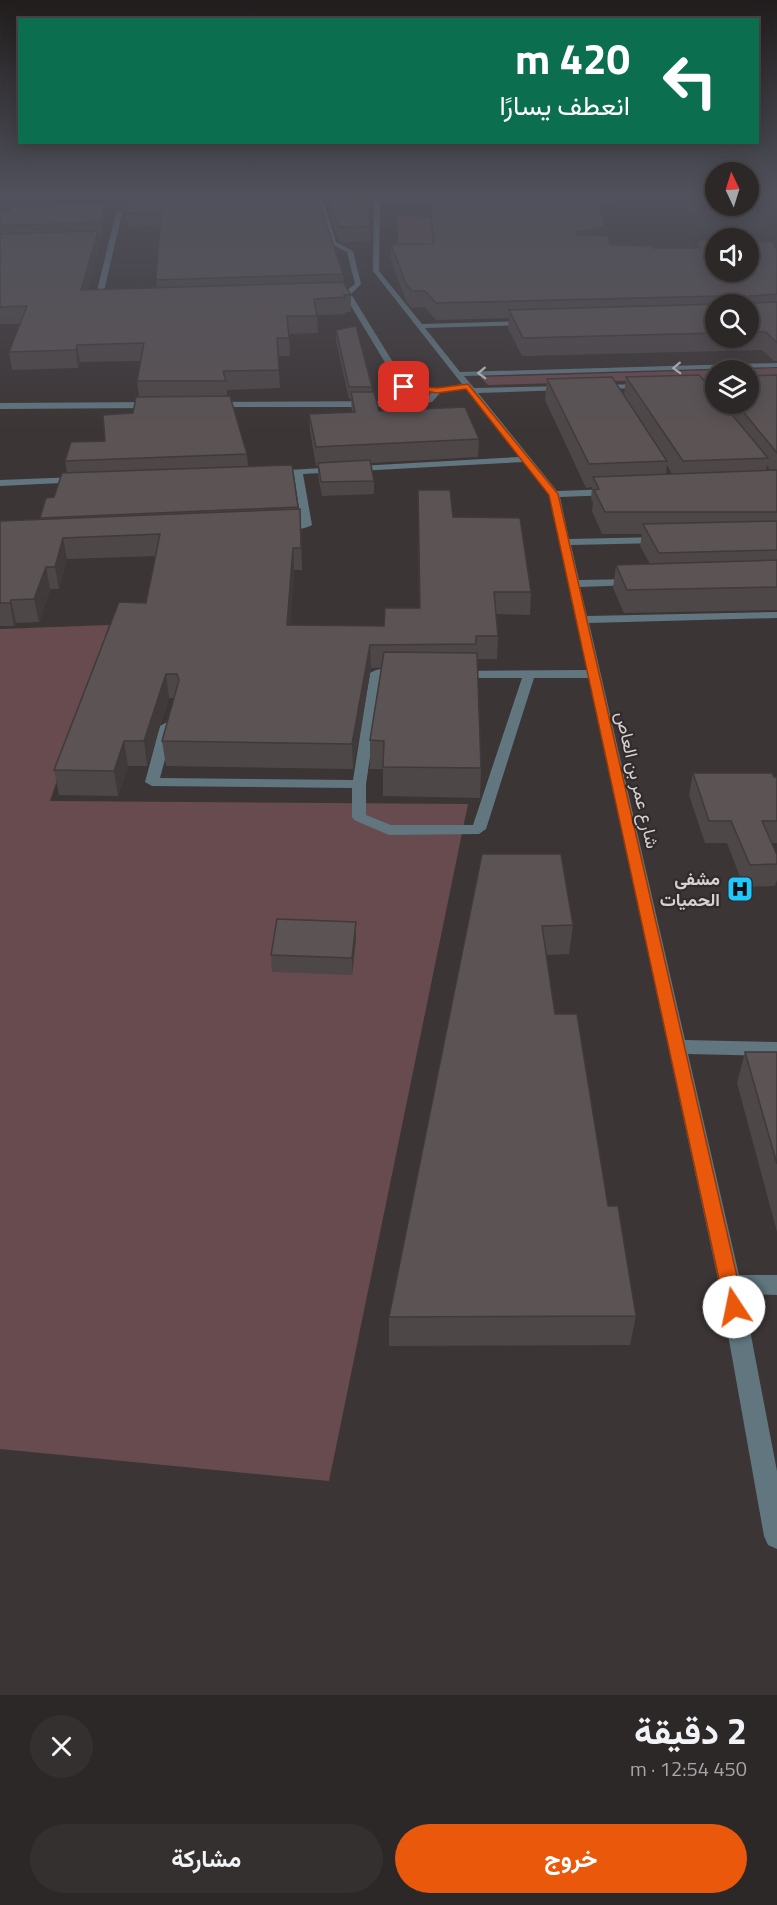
<!DOCTYPE html>
<html lang="ar">
<meta charset="utf-8">
<style>
:root{--surface:#2d2828;--page:#353030;--text:#f1f3f6;--muted:#a7a6a8;--line:#484445;--accent:#ea580c}
body{margin:0;font-family:"Titillium Web",Vazirmatn,sans-serif;background:var(--page);color:var(--text);direction:rtl;height:100vh;display:flex;flex-direction:column;font-size:22px;white-space:nowrap}
*{box-sizing:border-box;margin:0}
p{font-size:20px;color:var(--muted)}
.icon{flex:none;width:33px;height:33px;fill:none;stroke:currentColor;stroke-width:2;stroke-linecap:round;stroke-linejoin:round}
.map{position:relative;height:1695px;overflow:hidden;direction:ltr}
.side{display:flex;flex-direction:column;background:var(--surface);flex:1}
.side>*{flex:none}
.top-card{position:absolute;left:18px;top:18px;width:741px;height:126px;border-radius:0px;box-shadow:0 3px 15px #0003,0 0 0 2px var(--line);direction:rtl;background:#0b6e4f;color:#fff;overflow:hidden}
.needle{width:39px;rotate:356deg}
.controls{position:absolute;left:705px;top:162px;display:grid;gap:12px}
.controls a{display:grid;place-items:center;width:54px;height:54px;border-radius:50%;background:var(--surface);box-shadow:0 3px 15px #0003,0 0 0 2px var(--line);font-size:30px}
.pin{position:absolute;display:grid;place-items:center;width:51px;height:51px;color:#fff;margin:-26px;border-radius:12px;box-shadow:0 3px 9px #0006}
.me{position:absolute;width:66px;margin:-33px;rotate:349deg;stroke-linejoin:round;filter:drop-shadow(0 0 4px #0008)}
.turn{display:flex;align-items:center;gap:21px;height:126px;padding:0 30px;font-size:27px}
.turn .icon{width:78px;height:78px;stroke-width:2.5}
.turn b{display:block;font-size:42px;line-height:51px}
.round{display:grid;place-items:center;flex:none;width:63px;height:63px;border-radius:32px;background:var(--page)}
.head{display:flex;align-items:center;justify-content:space-between;height:102px;padding:0 30px}
h1{font-size:36px;font-weight:700;line-height:45px}
.action{display:flex;gap:12px;margin-top:auto;padding:12px 30px}
.action a{flex:1;height:69px;border-radius:36px;background:var(--accent);color:#fff;font-size:24px;font-weight:700;line-height:69px;text-align:center}
.action a+a{background:var(--page);color:var(--text)}
.map>svg:first-child{display:block}
</style>
<div class="map">
<svg width="777" height="1695" viewBox="0 0 777 1695">
<rect width="100%" height="100%" fill="#3c3535"/>
<g fill="#684b4e">
<polygon points="397,215 430,218 444,254 399,256"/>
<polygon points="777,368 777,376 749,377 748,370 716,370 715,378 488,385 480,377"/>
<polygon points="109,625 50,801 468,804 329,1481 0,1449 0,629"/>
</g>
<g fill="none" stroke-linecap="round" stroke-linejoin="round">
<g fill="#61767f" fill-rule="evenodd">
<path d="M304,193H311L323,201L336,242L353,251L361,284L351,294L407,385L437,388L462,384L373,271L374,193H380L379,271L422,324L527,321L531,323L527,325L425,328L460,372L777,363V367L464,376L474,388L565,386L569,388L565,390L478,393L557,491L612,489L617,492L612,495L560,497L569,539L660,537L665,540L660,543L571,545L579,580L633,579L639,582L633,585L580,587L587,616L777,612V618L589,623L685,1040L777,1042V1056L688,1054L739,1275H777V1295L743,1294L777,1471V1549L768,1545L764,1536L719,1284L589,678H534L486,829L479,834L389,835L354,820L352,817V788L152,786L145,782L160,726L167,722L174,726L160,778L353,780L370,673C378,667 395,668 405,670L407,673L405,676L382,677L366,784V815L391,825H473L522,678H458L454,677L452,674L454,671L587,670L549,494L523,462L303,474L312,525C304,530 285,531 277,526L282,523L301,522L294,475H270V471L519,457L466,389L440,393L432,402L401,407H210L209,405L213,402L401,401L426,398L431,393L401,389L345,296L333,294L345,292L355,284L347,252L331,244L318,203Z"/>
<polygon points="119,211 122,213 102,300 109,302 98,305 94,303 116,213"/>
<polygon points="687,382 716,382 716,386 684,386 683,384"/>
<polygon points="645,384 649,386 648,388 598,389 594,387 598,385"/>
<polygon points="0,403 153,402 157,405 153,408 0,409"/>
<polygon points="78,477 81,478 81,482 0,486 0,480"/>
</g>
</g>
<g fill="#4e4748" fill-rule="evenodd">
<polygon points="140,193 372,193 372,204 368,204 370,226 371,241 340,242 338,240 325,202 317,196 343,274 344,282 351,295 351,312 346,312 346,314 317,315 318,333 289,334 290,356 278,356 280,388 227,390 227,396 247,454 248,467 292,465 301,530 302,570 294,570 290,625 384,626 419,608 418,490 453,517 531,592 530,615 496,614 498,636 497,659 477,659 481,768 480,798 383,796 383,769 370,769 370,740 381,668 371,668 353,769 166,766 162,741 174,698 169,698 147,766 128,766 118,796 59,795 54,770 146,603 155,556 67,559 59,589 50,589 39,622 16,623 14,626 0,626 0,521 41,519 40,518 54,497 67,473 65,461 105,441 133,413 139,397 137,381 141,361 80,362 78,368 12,370 9,352 20,324 0,324 0,211 108,217 102,237 99,237 100,246 88,290 157,288 156,280 160,226 128,227 126,213"/>
<path d="M382,193L654,194L652,208L603,219L605,226L604,236L610,245L653,248H697L698,240L777,251V361H774L762,350L522,356L508,328L509,318L436,320L425,307L412,308L406,301L391,260V244H432L428,204H382ZM716,304H748V338H716Z"/>
<polygon points="681,193 716,193 716,206 736,206 736,209 708,216 687,211"/>
<polygon points="336,330 372,387 372,392 379,411 479,439 478,457 371,463 374,481 374,494 322,496 318,476 318,466 316,466 310,431 309,414 352,412 351,399 349,399 336,341"/>
<path d="M777,375V610L624,613L613,588L616,565L650,564L640,546L642,534H602L592,511L593,502L591,498L592,487L586,488L545,400L547,379L624,396L626,377L712,391L716,377V404H748ZM667,465L672,474H666ZM767,465L770,470H766Z"/>
<polygon points="693,773 777,777 777,843 771,843 777,855 777,880 775,886 744,887 727,843 705,843 689,795"/>
<polygon points="482,854 573,925 569,954 546,955 555,1014 608,1206 636,1316 630,1345 389,1346 389,1317"/>
<polygon points="356,922 356,939 352,975 272,972 271,955"/>
<polygon points="745,1052 777,1052 777,1232 737,1083"/>
</g>
<g fill="#403a3b">
<polygon points="654,194 652,208 599,220 600,206"/>
<polygon points="106,203 108,217 102,237 100,222"/>
<polygon points="720,206 736,206 736,209 708,216 710,208"/>
<polygon points="605,226 603,240 574,247 576,232"/>
<polygon points="98,231 100,246 84,307 81,290"/>
<polygon points="77,345 80,362 78,368 76,350"/>
<polygon points="63,538 67,559 59,589 55,567"/>
<polygon points="293,548 294,570 289,648 287,625"/>
<polygon points="46,567 50,589 39,622 34,599"/>
<polygon points="11,600 16,623 14,626 10,603"/>
<polygon points="370,645 371,668 353,769 352,744"/>
<polygon points="166,674 169,698 147,766 144,741"/>
<polygon points="124,741 128,766 118,796 114,771"/>
<polygon points="356,922 356,939 352,975 352,958"/>
</g>
<g fill="#5b5354" stroke="#403a3b" stroke-width="1.5">
<polygon points="140,193 316,193 343,274 156,280 161,212 126,213 129,199 140,195"/>
<polygon points="326,193 366,193 370,226 340,227 338,226"/>
<polygon points="429,193 654,194 600,206 605,226 576,232 576,235 608,236 610,245 652,246 653,248 700,248 698,240 716,240 716,272 748,272 748,241 773,242 777,251 777,294 749,296 751,303 777,302 777,343 766,332 748,332 748,304 716,304 716,333 523,338 509,310 719,304 721,298 719,296 436,303 425,291 412,291 406,284 391,244 434,244"/>
<polygon points="685,193 716,193 716,206 720,206 710,208 688,203"/>
<polygon points="106,203 100,222 0,226 0,211 11,210 14,206"/>
<polygon points="98,231 81,290 343,282 351,295 344,295 345,297 314,299 317,316 287,316 289,338 277,338 279,370 223,371 226,381 137,381 144,343 77,345 76,350 9,352 27,306 0,307 0,234"/>
<polygon points="356,326 372,387 349,387 336,330"/>
<polygon points="699,375 716,395 716,404 723,404 768,458 683,461 626,377"/>
<polygon points="777,375 777,453 737,404 748,404 748,376"/>
<polygon points="612,377 667,461 589,464 547,379"/>
<polygon points="351,392 374,392 379,411 465,407 479,439 316,447 309,414 355,412"/>
<polygon points="230,396 247,454 65,461 71,442 105,441 103,415 133,413 136,397"/>
<polygon points="370,460 374,481 321,482 318,463"/>
<polygon points="292,465 298,507 40,518 46,498 54,497 62,473"/>
<polygon points="777,470 777,512 605,512 594,490 599,489 593,477"/>
<polygon points="418,490 450,490 453,517 520,518 531,592 494,592 498,636 476,636 476,644 370,645 352,744 162,741 179,680 177,674 166,674 144,741 124,741 114,771 54,770 119,602 146,603 160,534 63,538 55,567 46,567 34,599 11,600 10,603 0,603 0,521 300,509 301,548 293,548 287,625 384,626 385,608 420,608"/>
<polygon points="777,521 777,550 659,553 643,524"/>
<polygon points="777,560 777,587 627,590 616,565"/>
<polygon points="384,652 477,653 481,768 383,767 384,741 370,740"/>
<polygon points="693,773 772,773 774,777 777,777 777,821 762,821 777,855 777,864 750,865 731,821 709,821"/>
<polygon points="482,854 561,854 573,925 542,926 555,1014 577,1014 608,1206 618,1206 636,1316 389,1317"/>
<polygon points="277,919 356,922 352,958 271,955"/>
<polygon points="745,1052 777,1052 777,1164"/>
</g>
<defs><path id="oneway-chevron" d="M-2-3.5L2.5 0L-2 3.5" fill="none" stroke-width="1.6" stroke-linecap="round" stroke-linejoin="round" transform="scale(1.5)"/></defs>
<g stroke="#c4c3c6">
<use href="#oneway-chevron" transform="translate(677 368) rotate(178)"/>
<use href="#oneway-chevron" transform="translate(482 373) rotate(178)"/>
</g>
<linearGradient id="sky" x2="0" y2="1"><stop stop-color="#211d1d"/><stop offset="0.45" stop-color="#50515c"/><stop offset="1" stop-color="#50515c" stop-opacity="0"/></linearGradient>
<rect width="777" height="431" fill="url(#sky)"/>
<polygon fill="#ea580c" stroke="#983908" stroke-width="1.5" points="468,384 558,494 744,1307 741,1313 734,1316 727,1313 725,1307 549,495 466,389 437,393 400,387 404,385 437,388"/>
<defs>
<g id="hospital-square" transform="scale(1.35)"><rect x="-9" y="-9" width="18" height="18" rx="4" fill="#20c9fd" stroke="#322b2b"/><path d="M-5-5h3v3.5h4V-5h3V5h-3V1.5h-4V5h-3Z" fill="#111"/></g>
</defs>
<g fill-rule="evenodd">
<use href="#hospital-square" x="740" y="889"/>
</g>
<g text-anchor="middle" stroke-width="4.5" stroke-linejoin="round" paint-order="stroke">
<g font-size="18" fill="#d6d1d2" stroke="#322b2b">
<text transform="translate(637 780) rotate(77)" y="6">شارع عمر بن العاص</text>
</g>
<g font-size="18" font-weight="bold" fill="#d6d1d2" stroke="#322b2b" text-anchor="end">
<text x="720" y="885">مشفى<tspan x="720" dy="21">الحميات</tspan></text>
</g>
</g>
</svg>
<div class="controls">
<a><svg class="needle" viewBox="-14 -14 28 28"><path d="M0-13l5 13h-10z" fill="#e53935"/><path d="M0 13l5-13h-10z" fill="#a7a6a8"/></svg></a>
<a><svg class="icon" aria-label="sound" viewBox="0 0 24 24"><path d="M4 9h4l5-4v14l-5-4H4zM17 9q2 3 0 6"/></svg></a>
<a><svg class="icon" aria-label="search" viewBox="0 0 24 24"><circle cx="10" cy="10" r="6"/><path d="M15 15l6 6"/></svg></a>
<a><svg class="icon" aria-label="layers" viewBox="0 0 24 24"><path d="M12 4l9 5-9 5-9-5zM3 14l9 5 9-5"/></svg></a>
</div>
<div class="pin" style="left:404px;top:387px;background:#d93025"><svg class="icon" aria-label="arrive" viewBox="0 0 24 24"><path d="M6 21V4h12l-3 4 3 4H6"/></svg></div>
<svg class="me" style="left:734px;top:1307px" viewBox="-20 -20 40 40"><circle r="19" fill="#fff"/><path d="M0-13L10 11 0 6-10 11z" fill="#ea580c"/></svg>
<div class="top-card">
<div class="turn"><svg class="icon" aria-label="left" viewBox="0 0 24 24"><path d="M17 20v-9H6M10 6l-5 5 5 5"/></svg><div><b>420 m</b>انعطف يسارًا</div></div>
</div>
</div>
<section class="side">
<div class="head"><div><h1>2 دقيقة</h1><p>450 m · 12:54</p></div><a class="round"><svg class="icon" aria-label="close" viewBox="0 0 24 24"><path d="M6 6l12 12M18 6L6 18"/></svg></a></div>
<div class="action"><a>خروج</a><a>مشاركة</a></div>
</section>
